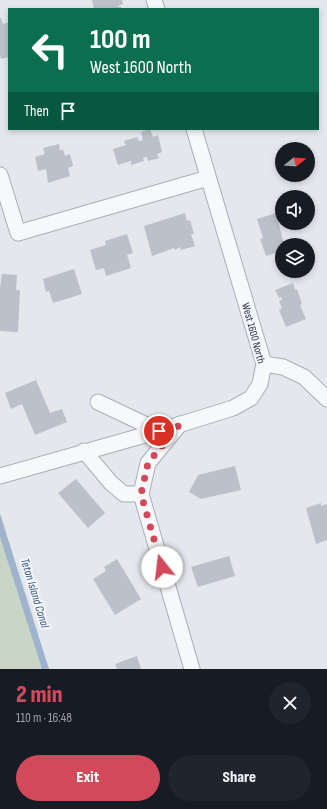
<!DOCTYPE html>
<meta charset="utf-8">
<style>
:root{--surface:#171b24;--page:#20242c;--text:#f1f3f6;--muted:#9ea1a6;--accent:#d1495b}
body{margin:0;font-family:"Sofia Sans Condensed",sans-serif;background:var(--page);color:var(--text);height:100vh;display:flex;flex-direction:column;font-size:15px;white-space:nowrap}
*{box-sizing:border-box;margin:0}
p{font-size:13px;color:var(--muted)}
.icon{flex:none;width:22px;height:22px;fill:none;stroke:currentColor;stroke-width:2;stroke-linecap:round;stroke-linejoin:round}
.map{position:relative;height:669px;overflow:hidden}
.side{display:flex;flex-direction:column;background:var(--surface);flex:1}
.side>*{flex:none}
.hud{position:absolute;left:8px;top:8px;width:311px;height:122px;border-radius:0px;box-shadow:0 2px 6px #0003;background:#0b6e4f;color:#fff;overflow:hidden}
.needle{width:26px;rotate:73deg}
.buttons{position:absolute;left:275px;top:142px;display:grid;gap:8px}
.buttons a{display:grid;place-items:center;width:40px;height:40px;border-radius:50%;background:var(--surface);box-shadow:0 2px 6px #0003;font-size:20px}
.pin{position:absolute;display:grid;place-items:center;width:34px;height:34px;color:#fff;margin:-17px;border:2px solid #fff;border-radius:50%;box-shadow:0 1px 4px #0007}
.me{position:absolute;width:44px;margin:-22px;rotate:344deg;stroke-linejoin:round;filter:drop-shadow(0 0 3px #0008)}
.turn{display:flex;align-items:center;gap:14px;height:84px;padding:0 16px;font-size:18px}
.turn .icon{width:52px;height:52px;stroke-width:2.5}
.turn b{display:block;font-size:28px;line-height:34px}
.then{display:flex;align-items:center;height:38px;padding:0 16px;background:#0003;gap:8px;font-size:15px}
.round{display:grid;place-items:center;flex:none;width:42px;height:42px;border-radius:21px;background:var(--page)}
.head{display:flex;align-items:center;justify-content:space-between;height:68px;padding:0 16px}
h1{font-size:24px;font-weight:800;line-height:30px;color:var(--accent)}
.primary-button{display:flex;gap:8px;margin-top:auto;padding:8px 16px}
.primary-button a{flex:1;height:46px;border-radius:24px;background:var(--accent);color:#fff;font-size:16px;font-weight:800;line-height:46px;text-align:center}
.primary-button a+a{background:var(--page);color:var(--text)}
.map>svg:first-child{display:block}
</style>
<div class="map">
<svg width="327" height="669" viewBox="0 0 327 669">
<rect width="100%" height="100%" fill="#e4e7ec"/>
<polygon fill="#c9d6c5" points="0,513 48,669 0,669"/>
<polygon fill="#9fb4cc" points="0,514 49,669 42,669 0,537"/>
<g fill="#bbc0ca">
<polygon points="92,0 122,0 123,4 118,6 118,7 121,7 122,9 94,9"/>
<polygon points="0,18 1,18 3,24 9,22 9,57 1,59 0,55"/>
<polygon points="150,129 153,137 158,135 162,152 157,154 159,158 148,161 147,157 143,158 144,161 131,165 131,161 118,165 113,149 126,145 124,141 137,137 139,141 143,140 141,132"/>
<polygon points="59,144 60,151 63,149 65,156 70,154 73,166 68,168 70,176 48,183 46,169 38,171 35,157 45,154 43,148"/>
<polygon points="185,213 187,221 190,220 194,234 191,234 195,246 181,250 180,247 175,250 174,248 152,256 144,226"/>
<polygon points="276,213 284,244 281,245 282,251 266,256 260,239 263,238 257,219"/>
<polygon points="127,234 133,253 127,255 131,268 106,276 104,268 96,270 90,250 106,245 105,241"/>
<polygon points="74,269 82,294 53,303 49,291 46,292 43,279"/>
<polygon points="2,274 17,275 16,290 20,290 18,332 0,331 0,288"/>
<polygon points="293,283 295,290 297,289 302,304 300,305 306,319 286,327 279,310 282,308 279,301 282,300 281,297 279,298 275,290"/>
<polygon points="36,380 50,413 62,409 67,422 35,435 22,404 11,409 5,393"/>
<polygon points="235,466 241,490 201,499 189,492 198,475"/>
<polygon points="76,479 105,513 88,528 58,493"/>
<polygon points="321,503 321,506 327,504 327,540 316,544 306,508"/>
<polygon points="229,556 235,576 198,587 191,567"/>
<polygon points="117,559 141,599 115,615 93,579 106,571 104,567"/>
<polygon points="137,656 141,669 117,669 115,664"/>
</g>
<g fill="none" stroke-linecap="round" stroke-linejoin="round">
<g stroke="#a9aeb7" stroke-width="17">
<g id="minor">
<polyline points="154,0 157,9"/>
<polyline points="0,175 18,233 208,178"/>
<polyline points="264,364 283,367 304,377 327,399"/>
<polyline points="98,402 159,431"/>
<polyline points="180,424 148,463 141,494 192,669"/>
<polyline points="84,451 111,483 124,494 141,494"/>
<polyline points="0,476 159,431 233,408 251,398 260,384 264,364 194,129"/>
</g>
</g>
<use href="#minor" stroke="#f7f8fa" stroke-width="15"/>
</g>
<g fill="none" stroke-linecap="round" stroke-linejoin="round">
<polyline stroke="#d1495b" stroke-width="7" stroke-dasharray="0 12.6" points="159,431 180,424 148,463 141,494 162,567"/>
</g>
<g text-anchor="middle" stroke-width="4" stroke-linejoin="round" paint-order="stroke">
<g font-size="11" fill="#2b3445" stroke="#f4f6f9">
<text transform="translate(254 333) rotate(75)" y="4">West 1600 North</text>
</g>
<g font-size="12" font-style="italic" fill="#34527a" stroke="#f4f6f9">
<text transform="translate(35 593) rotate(73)" y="4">Teton Island Canal</text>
</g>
</g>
</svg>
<div class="buttons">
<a><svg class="needle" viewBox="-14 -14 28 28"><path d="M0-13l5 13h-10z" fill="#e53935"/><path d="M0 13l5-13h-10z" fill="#9ea1a6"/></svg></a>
<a><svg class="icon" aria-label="sound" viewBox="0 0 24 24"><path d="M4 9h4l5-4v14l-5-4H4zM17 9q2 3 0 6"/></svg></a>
<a><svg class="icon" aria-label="layers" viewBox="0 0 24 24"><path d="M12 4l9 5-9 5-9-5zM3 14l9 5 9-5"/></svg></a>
</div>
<div class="pin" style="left:159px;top:431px;background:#d93025"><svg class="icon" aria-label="arrive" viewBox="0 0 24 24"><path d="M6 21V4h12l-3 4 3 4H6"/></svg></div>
<svg class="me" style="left:162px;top:567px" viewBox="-20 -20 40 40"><circle r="19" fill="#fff"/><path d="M0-13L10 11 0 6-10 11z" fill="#d1495b"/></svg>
<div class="hud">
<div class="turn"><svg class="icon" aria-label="left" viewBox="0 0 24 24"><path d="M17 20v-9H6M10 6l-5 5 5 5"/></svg><div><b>100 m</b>West 1600 North</div></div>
<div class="then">Then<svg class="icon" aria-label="arrive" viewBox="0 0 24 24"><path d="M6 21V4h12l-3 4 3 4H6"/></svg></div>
</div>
</div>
<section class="side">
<div class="head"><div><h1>2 min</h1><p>110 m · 16:48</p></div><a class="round"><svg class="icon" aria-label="close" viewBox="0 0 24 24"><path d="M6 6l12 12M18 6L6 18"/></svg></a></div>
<div class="primary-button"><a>Exit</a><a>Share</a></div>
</section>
